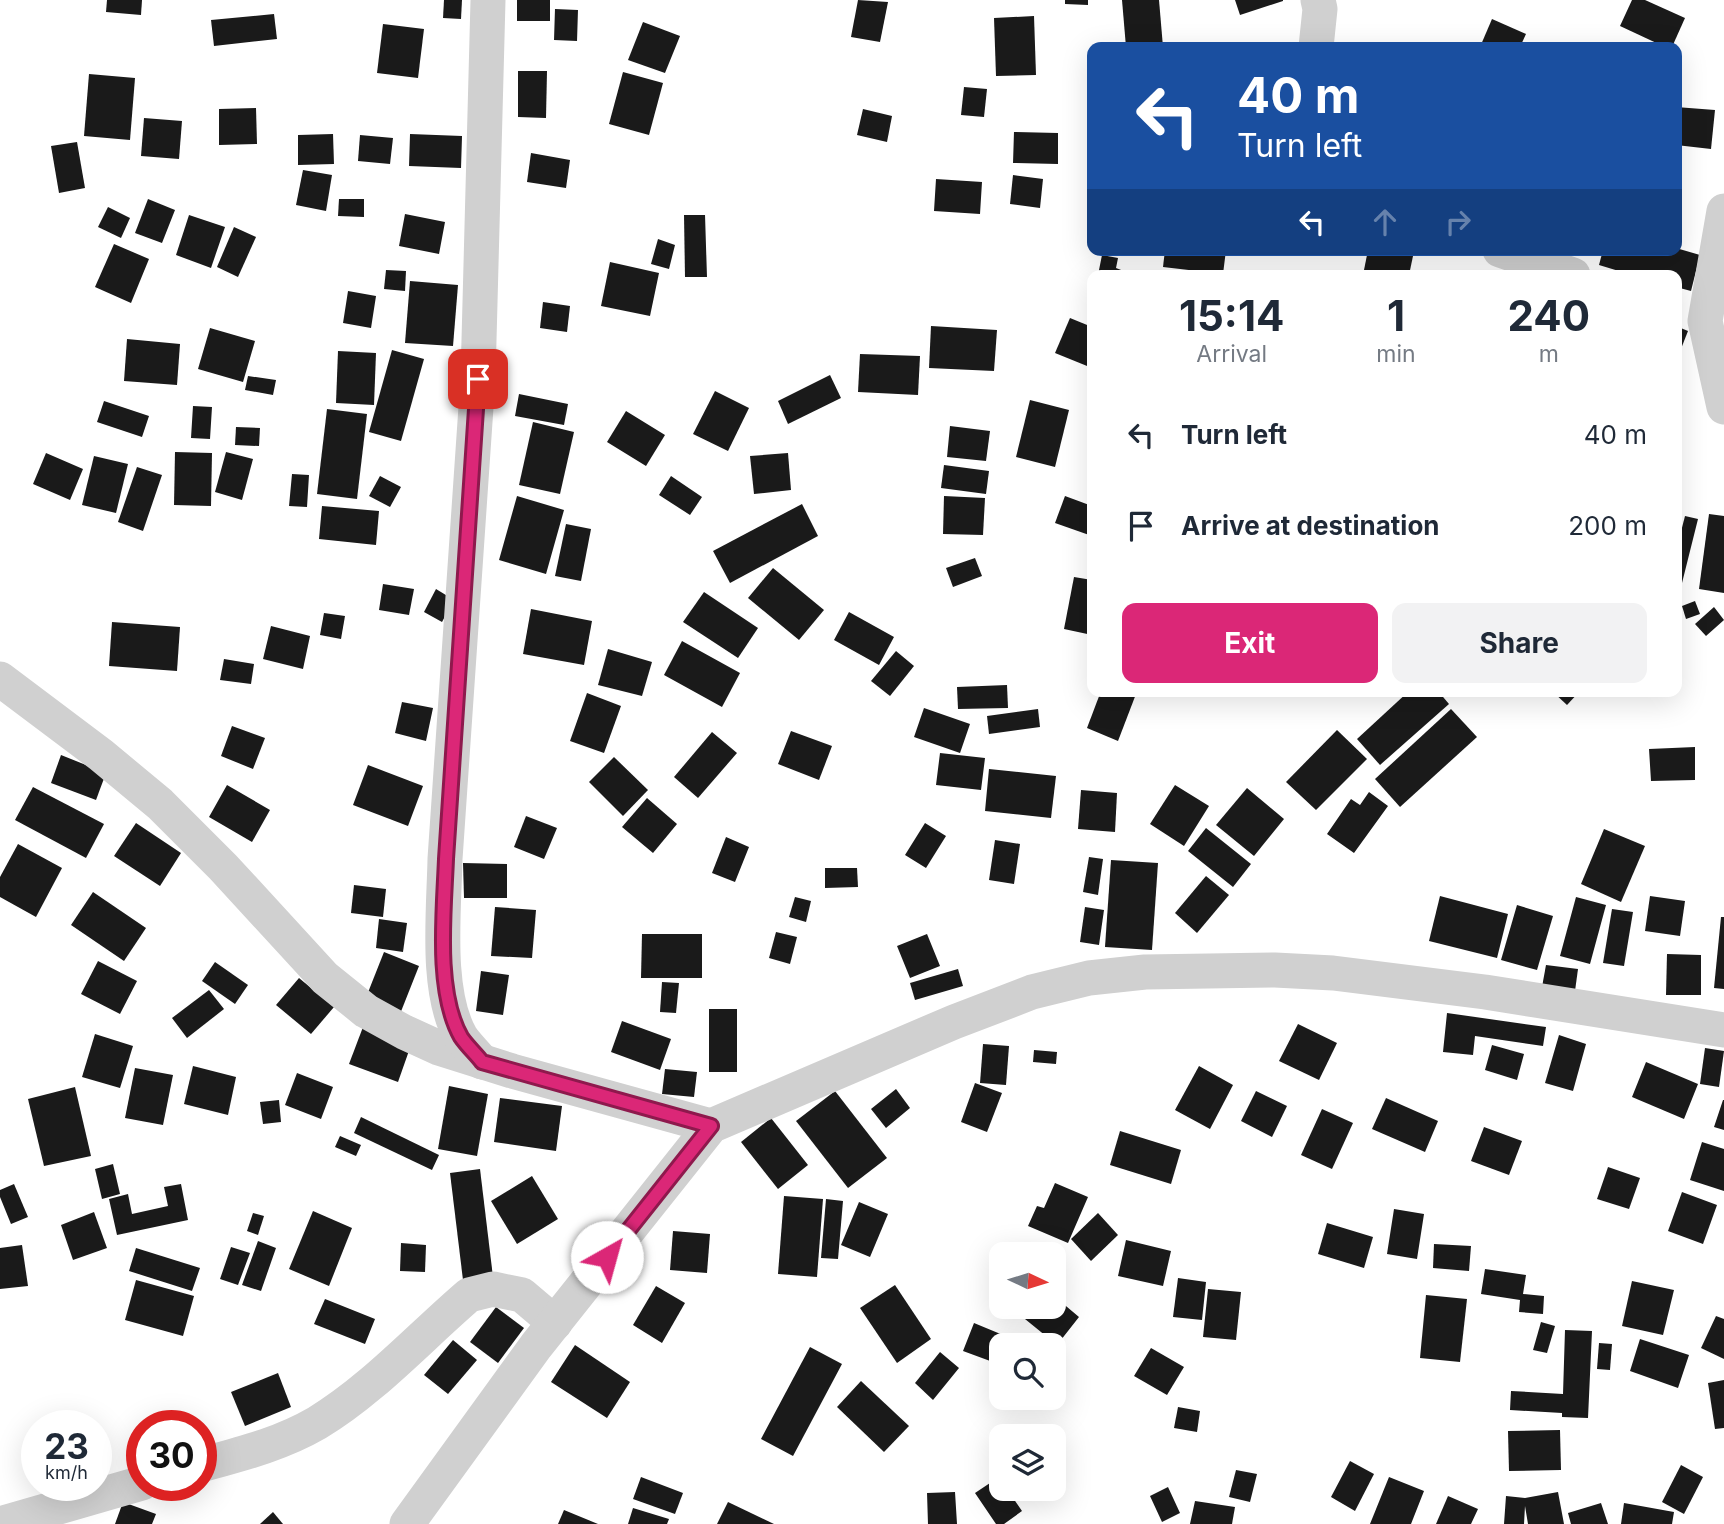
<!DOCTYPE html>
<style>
:root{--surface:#fff;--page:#f2f2f3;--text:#1f2937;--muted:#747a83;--accent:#db2777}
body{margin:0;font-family:Inter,sans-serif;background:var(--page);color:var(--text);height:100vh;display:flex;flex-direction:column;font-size:26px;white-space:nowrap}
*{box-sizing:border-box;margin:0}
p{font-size:23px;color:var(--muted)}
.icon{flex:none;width:38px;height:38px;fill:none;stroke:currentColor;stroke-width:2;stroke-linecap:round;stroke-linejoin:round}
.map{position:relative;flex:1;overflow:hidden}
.panel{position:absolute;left:1087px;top:270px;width:595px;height:427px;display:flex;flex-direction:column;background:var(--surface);border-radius:14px;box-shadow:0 7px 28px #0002}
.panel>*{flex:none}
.hud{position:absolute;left:1087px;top:42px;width:595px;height:214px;border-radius:14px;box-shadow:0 7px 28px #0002;background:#1a4fa0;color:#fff;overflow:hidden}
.needle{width:46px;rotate:94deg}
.tools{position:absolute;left:989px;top:1242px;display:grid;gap:14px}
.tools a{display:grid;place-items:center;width:77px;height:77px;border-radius:14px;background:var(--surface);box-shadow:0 7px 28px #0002;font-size:35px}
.speed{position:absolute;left:21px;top:1410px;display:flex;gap:14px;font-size:35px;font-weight:700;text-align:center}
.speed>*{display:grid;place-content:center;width:91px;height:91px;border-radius:50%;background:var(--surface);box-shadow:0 7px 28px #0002;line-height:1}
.speed small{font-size:18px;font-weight:400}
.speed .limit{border:10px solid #d22;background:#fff;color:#111}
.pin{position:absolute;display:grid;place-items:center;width:60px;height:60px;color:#fff;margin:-30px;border-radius:14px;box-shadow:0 4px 10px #0006}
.me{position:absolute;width:77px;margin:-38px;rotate:38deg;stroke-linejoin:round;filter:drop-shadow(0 0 5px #0008)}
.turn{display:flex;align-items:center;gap:24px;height:147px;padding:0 35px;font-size:32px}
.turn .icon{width:91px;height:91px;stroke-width:2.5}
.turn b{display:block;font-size:49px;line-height:60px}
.lanes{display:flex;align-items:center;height:66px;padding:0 35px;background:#0003;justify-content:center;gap:35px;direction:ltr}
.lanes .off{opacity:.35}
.eta{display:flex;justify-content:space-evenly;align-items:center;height:119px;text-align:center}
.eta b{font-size:42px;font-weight:700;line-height:49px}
.cta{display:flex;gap:14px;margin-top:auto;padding:14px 35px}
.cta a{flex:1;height:80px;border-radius:14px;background:var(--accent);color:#fff;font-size:28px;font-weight:700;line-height:80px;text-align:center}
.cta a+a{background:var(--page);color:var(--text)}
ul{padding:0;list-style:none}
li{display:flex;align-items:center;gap:21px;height:91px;padding:0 35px}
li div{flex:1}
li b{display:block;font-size:26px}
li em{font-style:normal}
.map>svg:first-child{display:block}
</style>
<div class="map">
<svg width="1724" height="1524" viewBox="0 0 1724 1524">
<rect width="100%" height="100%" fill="#fff"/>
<g fill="#1a1a1a">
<polygon points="107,0 142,0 141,15 106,12"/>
<polygon points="444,0 462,0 461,19 443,18"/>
<rect x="517" y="0" width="33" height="21"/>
<polygon points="858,0 888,2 880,42 851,37"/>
<polygon points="1065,0 1088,0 1088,5 1065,4"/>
<polygon points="1122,0 1159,0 1163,47 1126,47"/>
<polygon points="1235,0 1283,0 1283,1 1240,15"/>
<polygon points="1632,0 1645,0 1685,18 1672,47 1665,47 1620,26"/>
<polygon points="555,9 578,10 577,41 554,40"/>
<polygon points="274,14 277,39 214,46 211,20"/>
<polygon points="1034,16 1036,75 996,76 994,18"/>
<polygon points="1492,19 1526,34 1520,47 1480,47"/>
<polygon points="643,22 680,36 665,73 628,60"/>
<polygon points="383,24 424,29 418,78 377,73"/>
<polygon points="518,71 547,71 546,118 518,117"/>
<polygon points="623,72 663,83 649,135 609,124"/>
<polygon points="89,74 135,78 130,140 84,136"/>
<polygon points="964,87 987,89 984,117 961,115"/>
<polygon points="1676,107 1715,110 1711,149 1676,145"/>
<polygon points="256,108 257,144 219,145 219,109"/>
<polygon points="863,109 892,116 887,142 857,135"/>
<polygon points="144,118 182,121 179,159 141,156"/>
<polygon points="1014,132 1058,133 1058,164 1013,163"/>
<polygon points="333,134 334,164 298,165 298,135"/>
<polygon points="410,134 462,136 461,168 409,166"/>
<polygon points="360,135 393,138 390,164 358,161"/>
<polygon points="77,142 85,188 59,193 51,146"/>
<polygon points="531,153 570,160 566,188 527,182"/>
<polygon points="303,170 332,175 326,211 296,205"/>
<polygon points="1013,175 1043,179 1040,208 1010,204"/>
<polygon points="936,179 982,182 980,214 934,211"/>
<polygon points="148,199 175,210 162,243 135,233"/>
<polygon points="339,199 364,199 364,217 338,216"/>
<polygon points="108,207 130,218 121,238 98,227"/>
<polygon points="405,214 445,222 439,254 399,246"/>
<polygon points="189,215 225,227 211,268 176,255"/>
<polygon points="684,215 705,215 707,277 685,277"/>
<polygon points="234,227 256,237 238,277 217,267"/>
<polygon points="658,239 675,245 669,269 651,264"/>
<polygon points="114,244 149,259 131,303 95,287"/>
<polygon points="1676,248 1700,255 1691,291 1676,287 1676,275 1632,275 1599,265 1603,250 1676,250"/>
<polygon points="1165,250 1226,250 1223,274 1163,267"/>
<polygon points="1368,250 1389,250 1413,256 1409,275 1363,275"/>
<polygon points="1102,255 1118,258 1116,268 1134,275 1098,275"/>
<polygon points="610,262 659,273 650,316 601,306"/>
<polygon points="386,270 406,271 405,291 384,289"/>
<polygon points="410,281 458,285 453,346 405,343"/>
<polygon points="348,291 376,296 371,328 343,323"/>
<polygon points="543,302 570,306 567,332 540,328"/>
<polygon points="1070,318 1092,327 1092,368 1055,353"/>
<polygon points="931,326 997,330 994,371 929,368"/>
<polygon points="1676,326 1688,331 1677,359 1676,359"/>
<polygon points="210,328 255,341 243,382 198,369"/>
<polygon points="127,339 180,344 177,385 124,381"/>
<polygon points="392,350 424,359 401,441 369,432"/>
<polygon points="338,351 376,353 374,405 336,403"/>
<polygon points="860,354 920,356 918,395 858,392"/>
<polygon points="830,375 841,398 788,424 778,401"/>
<polygon points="248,376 276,380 273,395 245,390"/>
<polygon points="715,391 749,408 728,451 693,434"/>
<polygon points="519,394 568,404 564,425 515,416"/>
<polygon points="1030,400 1069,410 1055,467 1016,457"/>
<polygon points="104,401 149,416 142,437 97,422"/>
<polygon points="193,406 212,407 210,439 191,438"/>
<polygon points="327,409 367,414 357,499 317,494"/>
<polygon points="626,411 665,435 646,466 607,442"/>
<polygon points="533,422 574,432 560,494 519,485"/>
<polygon points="950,426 990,431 986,461 947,457"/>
<polygon points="236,427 260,428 259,446 235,445"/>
<polygon points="175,452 212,453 211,506 174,505"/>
<polygon points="226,452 253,459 242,500 215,492"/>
<polygon points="46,453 83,469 70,500 33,484"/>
<polygon points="788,453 791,490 754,494 750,456"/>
<polygon points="94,456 128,464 116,513 82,505"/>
<polygon points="944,465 989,471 986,494 941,488"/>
<polygon points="137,467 162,475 143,531 118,522"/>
<polygon points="292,474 309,475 307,507 289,506"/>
<polygon points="380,476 401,487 390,507 369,496"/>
<polygon points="671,476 702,497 690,515 659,495"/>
<polygon points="517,496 564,510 546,574 499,560"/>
<polygon points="944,496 985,498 983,535 943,534"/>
<polygon points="1065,496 1092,506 1092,536 1055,523"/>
<polygon points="802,504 818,536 730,583 713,551"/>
<polygon points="322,506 379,511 376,545 319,539"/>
<polygon points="1709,514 1724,516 1724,593 1699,589"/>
<polygon points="1685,516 1698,519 1681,587 1676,585 1676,551"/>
<polygon points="566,524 591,529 581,581 555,576"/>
<polygon points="975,558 982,576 953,587 946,568"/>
<polygon points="773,568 824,610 799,640 748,598"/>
<polygon points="1074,577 1092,580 1092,635 1064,629"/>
<polygon points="383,584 414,589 409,615 379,610"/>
<polygon points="436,589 454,600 442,622 424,612"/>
<polygon points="704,592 758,628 738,658 683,622"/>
<polygon points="1695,601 1700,614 1686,619 1682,606"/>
<polygon points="1714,607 1724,620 1706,636 1695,624"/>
<polygon points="531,609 592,621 584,665 523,654"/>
<polygon points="849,612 894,637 879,665 834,640"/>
<polygon points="324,613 345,616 341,639 320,635"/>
<polygon points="112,622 180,627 177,671 109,666"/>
<polygon points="271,626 310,636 303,669 263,659"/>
<polygon points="682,641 740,673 722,707 664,675"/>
<polygon points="608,649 652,662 642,696 598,685"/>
<polygon points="896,651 914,666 890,696 871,681"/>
<polygon points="224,659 254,664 251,684 220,680"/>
<polygon points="1007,685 1008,708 958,709 957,687"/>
<polygon points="1101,691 1128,691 1136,694 1118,741 1087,728"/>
<polygon points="1409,691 1438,691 1449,704 1380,765 1357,739"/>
<polygon points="1552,691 1580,691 1567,705"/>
<polygon points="587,693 621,706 604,753 570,741"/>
<polygon points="402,702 433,708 426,741 395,733"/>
<polygon points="924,708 970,724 960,753 914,737"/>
<polygon points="1038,709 1040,727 989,734 987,716"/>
<polygon points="1451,709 1477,737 1400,807 1375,779"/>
<polygon points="232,726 265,738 253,769 221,756"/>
<polygon points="1337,730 1367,759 1316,810 1286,782"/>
<polygon points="791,731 832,746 819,780 778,764"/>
<polygon points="712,732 737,753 698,798 674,777"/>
<polygon points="1695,747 1695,780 1651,781 1649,749"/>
<polygon points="940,753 985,758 981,790 936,785"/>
<polygon points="61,755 106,773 96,800 51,783"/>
<polygon points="614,757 648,790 623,816 589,782"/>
<polygon points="368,765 423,786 408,826 353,805"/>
<polygon points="989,769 1056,776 1051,818 985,811"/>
<polygon points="227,785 270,810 252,842 209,817"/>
<polygon points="1175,785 1209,806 1184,846 1150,824"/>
<polygon points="33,787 104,824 86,858 15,820"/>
<polygon points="1247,788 1284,819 1254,856 1216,825"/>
<polygon points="1081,790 1117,793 1115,832 1078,829"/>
<polygon points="1369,792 1388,806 1354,853 1327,834 1351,799 1360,805"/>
<polygon points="647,798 677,824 653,853 622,827"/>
<polygon points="526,816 557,828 544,859 514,847"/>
<polygon points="136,823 181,853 160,886 114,856"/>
<polygon points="925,823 946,836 926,868 905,855"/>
<polygon points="1206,828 1251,864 1233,887 1188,851"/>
<polygon points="1604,829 1645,846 1621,902 1581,884"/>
<polygon points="726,837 749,847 735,882 712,873"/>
<polygon points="995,840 1020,844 1014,884 989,880"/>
<polygon points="18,844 62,868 36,917 0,897 0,877"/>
<polygon points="1089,857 1103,859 1098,895 1083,892"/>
<polygon points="1111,860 1158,863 1152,950 1105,947"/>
<polygon points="463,863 507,864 507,898 464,898"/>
<polygon points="825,868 857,868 858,887 825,888"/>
<polygon points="1206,876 1229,895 1197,933 1175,913"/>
<polygon points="354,885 386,889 383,917 351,913"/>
<polygon points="93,892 146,928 124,961 71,925"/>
<polygon points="1440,896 1508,914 1497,958 1429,941"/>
<polygon points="1650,896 1685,901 1680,936 1645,931"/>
<polygon points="795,897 811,901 806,922 789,917"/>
<polygon points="1576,897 1606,905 1590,964 1560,956"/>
<polygon points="1517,905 1553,916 1537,970 1501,960"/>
<polygon points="495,907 536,910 532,958 491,956"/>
<polygon points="1085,907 1104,910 1099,945 1080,942"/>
<polygon points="1612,909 1633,912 1624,966 1603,963"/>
<polygon points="1721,917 1724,917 1724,989 1714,988"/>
<polygon points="379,919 407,923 403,952 376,948"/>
<polygon points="776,932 797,937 790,964 769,958"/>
<polygon points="642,934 702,934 702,978 641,978"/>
<polygon points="927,934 940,966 910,978 897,946"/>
<polygon points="384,952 419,966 400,1014 365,1000"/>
<polygon points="1667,954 1701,955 1701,995 1666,995"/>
<polygon points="98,961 137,981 120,1014 81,994"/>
<polygon points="215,962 248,985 235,1004 202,981"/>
<polygon points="1546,965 1578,969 1575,991 1542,987"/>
<polygon points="958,969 963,986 915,1000 910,983"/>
<polygon points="481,971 509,975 503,1015 476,1011"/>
<polygon points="299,978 334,1007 311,1034 276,1005"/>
<polygon points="662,982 679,983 676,1013 660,1012"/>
<polygon points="209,990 224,1009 187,1038 172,1018"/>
<rect x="709" y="1009" width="28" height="63"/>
<polygon points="1447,1013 1546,1027 1543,1046 1475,1036 1473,1055 1443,1052"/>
<polygon points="622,1021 671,1039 660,1070 611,1052"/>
<polygon points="1298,1024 1337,1043 1319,1080 1279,1061"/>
<polygon points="363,1027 411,1045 398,1082 349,1064"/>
<polygon points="95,1034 133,1046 120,1088 82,1077"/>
<polygon points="1559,1035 1586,1044 1573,1091 1545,1083"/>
<polygon points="983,1044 1009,1046 1006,1085 980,1083"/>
<polygon points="1492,1045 1524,1054 1517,1080 1485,1070"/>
<polygon points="1705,1048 1724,1051 1719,1087 1700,1084"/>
<polygon points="1034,1050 1057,1052 1056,1064 1033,1062"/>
<polygon points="1646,1062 1698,1084 1684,1119 1632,1097"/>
<polygon points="193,1066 236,1077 228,1115 184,1104"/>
<polygon points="1199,1066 1233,1085 1210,1129 1175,1110"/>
<polygon points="135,1068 173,1075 163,1125 125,1118"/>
<polygon points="665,1069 697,1072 694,1097 662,1094"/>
<polygon points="297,1073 333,1087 321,1119 285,1105"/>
<polygon points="975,1083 1002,1093 987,1132 961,1122"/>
<polygon points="449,1086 488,1094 477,1156 438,1149"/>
<polygon points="75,1087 91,1156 44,1166 28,1099"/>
<polygon points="896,1089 910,1108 886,1128 871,1109"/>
<polygon points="835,1091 887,1158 848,1188 796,1121"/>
<polygon points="1256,1091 1287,1106 1272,1137 1241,1121"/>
<polygon points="500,1098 562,1106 556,1151 494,1142"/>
<polygon points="1386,1098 1438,1121 1425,1152 1372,1129"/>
<polygon points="279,1100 281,1122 263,1124 260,1102"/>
<polygon points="1723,1100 1724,1100 1724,1130 1714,1127"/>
<polygon points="1322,1109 1353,1123 1332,1169 1301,1155"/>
<polygon points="361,1117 439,1155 432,1170 354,1133"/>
<polygon points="771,1118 808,1165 778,1189 741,1142"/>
<polygon points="1484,1127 1522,1141 1509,1175 1471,1161"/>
<polygon points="1120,1131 1181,1150 1171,1184 1110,1165"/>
<polygon points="340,1136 361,1145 356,1156 335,1147"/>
<polygon points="1702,1142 1724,1149 1724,1191 1690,1180"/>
<polygon points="113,1164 120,1194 102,1199 95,1169"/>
<polygon points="1608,1167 1640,1178 1629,1209 1597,1199"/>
<polygon points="480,1169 493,1277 463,1280 450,1173"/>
<polygon points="532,1176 558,1219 517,1244 491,1201"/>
<polygon points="1055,1183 1088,1197 1068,1243 1028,1226 1037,1206 1044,1208"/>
<polygon points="14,1184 28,1217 11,1224 0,1197 0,1190"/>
<polygon points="181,1184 188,1220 117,1235 109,1199 128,1194 132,1214 168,1206 164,1187"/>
<polygon points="1682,1192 1717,1205 1703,1244 1668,1231"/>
<polygon points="784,1196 823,1199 817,1277 778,1274"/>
<polygon points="826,1199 843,1201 838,1259 821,1258"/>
<polygon points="859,1202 888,1214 870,1257 841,1245"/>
<polygon points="1394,1209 1424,1214 1417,1259 1387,1254"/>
<polygon points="313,1211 352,1228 329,1286 289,1269"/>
<polygon points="94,1212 107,1248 73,1260 61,1225"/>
<polygon points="253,1213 264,1216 258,1235 247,1231"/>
<polygon points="1098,1213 1118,1235 1091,1261 1071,1239"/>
<polygon points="1327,1223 1373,1237 1364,1268 1318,1254"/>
<polygon points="673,1231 710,1234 707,1273 670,1270"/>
<polygon points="1126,1240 1171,1251 1163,1286 1118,1276"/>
<polygon points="258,1241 276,1248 261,1291 242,1285"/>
<polygon points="401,1243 426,1245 425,1272 400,1271"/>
<polygon points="1434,1244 1471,1246 1469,1271 1433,1268"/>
<polygon points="22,1245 28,1286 0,1289 0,1248"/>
<polygon points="231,1247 250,1253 238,1285 220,1279"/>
<polygon points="136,1248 200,1268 192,1291 129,1271"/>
<polygon points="1485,1269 1526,1275 1523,1294 1544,1296 1543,1314 1519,1312 1520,1300 1481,1294"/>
<polygon points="1178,1278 1206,1282 1202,1320 1173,1317"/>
<polygon points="136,1280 194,1296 183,1336 125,1320"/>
<polygon points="1632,1281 1674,1290 1663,1335 1622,1326"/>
<polygon points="895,1285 931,1339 897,1363 860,1308"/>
<polygon points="656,1286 685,1303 662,1343 633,1325"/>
<polygon points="1208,1289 1241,1292 1236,1340 1203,1337"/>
<polygon points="1426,1295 1467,1299 1460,1362 1420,1358"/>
<polygon points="1054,1296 1079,1317 1057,1345 1025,1319 1035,1307 1054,1307"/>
<polygon points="325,1299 375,1319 365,1344 314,1324"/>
<polygon points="496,1307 524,1328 498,1363 470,1342"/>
<polygon points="1716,1316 1724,1319 1724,1359 1701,1348"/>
<polygon points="1541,1322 1555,1326 1547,1353 1533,1350"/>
<polygon points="974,1323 1015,1340 1013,1346 1001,1346 1001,1365 963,1351"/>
<polygon points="1565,1330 1592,1331 1588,1418 1562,1417 1562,1413 1510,1410 1511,1391 1563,1394"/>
<polygon points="1640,1339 1689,1355 1678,1388 1630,1371"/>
<polygon points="453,1340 477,1360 448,1394 424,1375"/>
<polygon points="1599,1343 1612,1344 1610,1370 1597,1369"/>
<polygon points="575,1345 630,1382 607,1418 551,1382"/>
<polygon points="810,1347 842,1364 793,1456 761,1439"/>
<polygon points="1151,1348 1184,1367 1167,1395 1134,1376"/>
<polygon points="940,1352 959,1368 933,1400 915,1383"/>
<polygon points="278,1373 291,1407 245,1426 231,1392"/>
<polygon points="1724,1380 1724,1428 1715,1429 1708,1383"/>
<polygon points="861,1381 909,1426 884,1452 837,1407"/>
<polygon points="1178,1407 1200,1411 1197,1432 1174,1428"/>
<polygon points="1560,1430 1561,1470 1509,1471 1508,1431"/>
<polygon points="1350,1461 1374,1474 1355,1511 1331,1497"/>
<polygon points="1681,1465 1703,1477 1684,1514 1662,1502"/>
<polygon points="1236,1470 1257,1474 1250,1502 1229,1497"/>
<polygon points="641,1477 683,1493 675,1514 633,1499"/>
<polygon points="999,1477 1001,1481 1001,1489 1007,1489 1022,1511 1004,1524 996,1524 975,1493"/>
<polygon points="1389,1477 1424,1491 1411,1524 1370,1524"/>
<polygon points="1168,1487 1180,1513 1162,1522 1150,1496"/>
<polygon points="955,1492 957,1524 928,1524 927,1493"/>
<polygon points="1558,1492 1564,1524 1528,1524 1525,1506 1524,1524 1504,1524 1506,1496 1525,1498"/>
<polygon points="1448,1496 1478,1509 1471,1524 1436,1524"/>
<polygon points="1195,1501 1235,1507 1232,1524 1190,1524"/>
<polygon points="123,1502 156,1514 152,1524 115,1524"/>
<polygon points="728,1502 774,1524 717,1524"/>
<polygon points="1601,1503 1608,1524 1571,1524 1568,1513"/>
<polygon points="1624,1503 1674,1512 1672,1524 1621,1524"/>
<polygon points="633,1508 669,1519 667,1524 628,1524"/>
<polygon points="564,1510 598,1524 558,1524"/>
<polygon points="273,1512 283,1524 260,1524"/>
</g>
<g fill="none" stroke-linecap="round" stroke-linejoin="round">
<g stroke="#d0d0d0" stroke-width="35">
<polyline points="1316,47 1320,9 1318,0"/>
<polyline points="1724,211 1705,321 1724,407"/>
<polyline points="1500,250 1573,275"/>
<polyline points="0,679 101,755 160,804 223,867 325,978 366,1011 404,1032 439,1048 512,1071 711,1126"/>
<path d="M482,1062C476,1054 467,1046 461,1037C435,992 444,911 445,859L478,378L488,0"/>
<path d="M201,1465C241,1454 281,1444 317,1423C372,1390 420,1337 469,1295L493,1289L522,1295L555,1323"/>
<polyline points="0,1524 142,1483"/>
<polyline points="407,1524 536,1346 711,1126 954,1022 1032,992 1089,978 1145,972 1275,970 1333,973 1485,992 1724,1030"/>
</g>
</g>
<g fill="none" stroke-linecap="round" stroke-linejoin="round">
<g stroke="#8e194d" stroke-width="18">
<path id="route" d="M478,379L446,859C444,911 435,991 461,1037C467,1046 476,1054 482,1062L711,1126L607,1257"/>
</g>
<use href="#route" stroke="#db2777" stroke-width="12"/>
</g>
</svg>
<div class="tools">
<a><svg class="needle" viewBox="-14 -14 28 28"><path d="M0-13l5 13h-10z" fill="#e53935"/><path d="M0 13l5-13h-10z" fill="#747a83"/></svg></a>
<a><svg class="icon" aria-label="search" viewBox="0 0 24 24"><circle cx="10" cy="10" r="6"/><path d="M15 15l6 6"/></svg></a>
<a><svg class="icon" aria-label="layers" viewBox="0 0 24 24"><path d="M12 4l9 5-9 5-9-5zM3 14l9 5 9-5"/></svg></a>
</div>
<div class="speed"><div>23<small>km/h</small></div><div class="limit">30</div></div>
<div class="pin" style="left:478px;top:379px;background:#d93025"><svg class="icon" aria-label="arrive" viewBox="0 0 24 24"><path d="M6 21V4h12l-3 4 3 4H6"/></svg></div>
<svg class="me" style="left:607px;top:1257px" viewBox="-20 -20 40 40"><circle r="19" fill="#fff"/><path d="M0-13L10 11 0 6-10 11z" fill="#db2777"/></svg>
<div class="hud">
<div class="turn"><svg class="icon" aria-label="left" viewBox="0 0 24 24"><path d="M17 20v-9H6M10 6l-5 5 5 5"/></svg><div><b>40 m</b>Turn left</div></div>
<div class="lanes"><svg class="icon" aria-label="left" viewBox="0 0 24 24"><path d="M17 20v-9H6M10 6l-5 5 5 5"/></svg><svg class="icon off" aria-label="ahead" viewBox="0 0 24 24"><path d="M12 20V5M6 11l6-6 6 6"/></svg><svg class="icon off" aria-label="right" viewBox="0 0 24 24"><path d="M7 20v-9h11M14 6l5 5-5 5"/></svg></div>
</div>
<section class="panel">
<div class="eta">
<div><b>15:14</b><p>Arrival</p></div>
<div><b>1</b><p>min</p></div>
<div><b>240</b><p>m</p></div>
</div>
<ul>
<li><svg class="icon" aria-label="left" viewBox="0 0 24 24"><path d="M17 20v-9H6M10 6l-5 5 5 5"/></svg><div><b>Turn left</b></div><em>40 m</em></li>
<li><svg class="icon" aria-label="arrive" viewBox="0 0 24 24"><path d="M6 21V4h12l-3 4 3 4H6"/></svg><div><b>Arrive at destination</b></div><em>200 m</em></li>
</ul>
<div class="cta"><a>Exit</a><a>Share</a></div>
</section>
</div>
